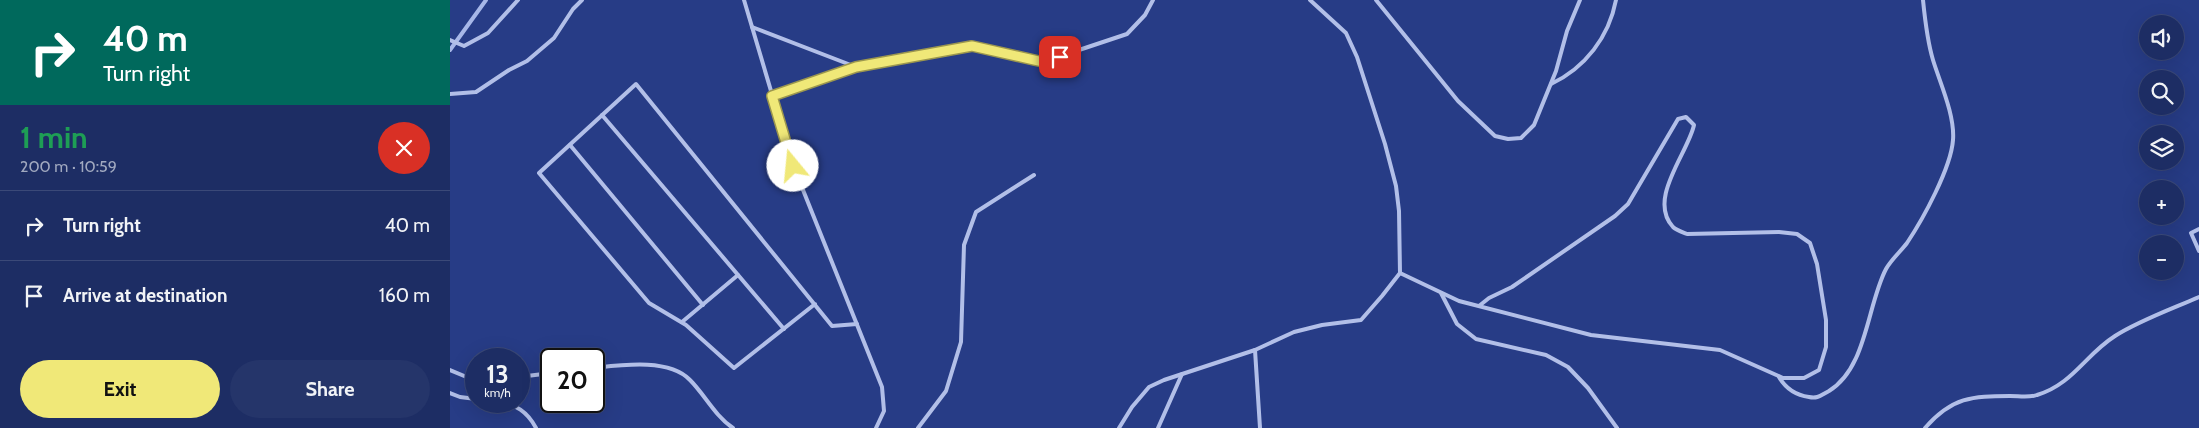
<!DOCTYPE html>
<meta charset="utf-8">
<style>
:root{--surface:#1d2d64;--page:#25356a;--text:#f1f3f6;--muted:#a0a8bf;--line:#3b4978;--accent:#f0e878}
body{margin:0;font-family:Cabin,sans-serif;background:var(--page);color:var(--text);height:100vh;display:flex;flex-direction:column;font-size:19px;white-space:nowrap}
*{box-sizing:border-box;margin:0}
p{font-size:16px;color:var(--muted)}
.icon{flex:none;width:28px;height:28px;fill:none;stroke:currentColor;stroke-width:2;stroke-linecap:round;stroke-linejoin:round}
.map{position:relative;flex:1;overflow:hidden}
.panel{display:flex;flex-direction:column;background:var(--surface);width:450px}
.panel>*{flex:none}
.top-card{background:#00695c;color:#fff;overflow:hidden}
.controls{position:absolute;left:1689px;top:15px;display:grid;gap:10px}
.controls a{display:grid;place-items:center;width:45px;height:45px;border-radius:50%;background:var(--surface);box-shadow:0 5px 20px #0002,0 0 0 1px var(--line);font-size:25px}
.speed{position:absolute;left:15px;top:348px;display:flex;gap:10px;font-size:25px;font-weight:700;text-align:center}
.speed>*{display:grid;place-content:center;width:65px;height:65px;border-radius:50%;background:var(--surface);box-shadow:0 5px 20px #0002,0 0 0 1px var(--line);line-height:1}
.speed small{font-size:12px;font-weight:400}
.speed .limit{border:2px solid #111;border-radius:8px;background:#fff;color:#111}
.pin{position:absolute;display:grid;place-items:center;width:42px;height:42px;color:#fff;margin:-21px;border-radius:10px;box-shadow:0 2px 8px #0006}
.me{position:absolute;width:55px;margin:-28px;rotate:343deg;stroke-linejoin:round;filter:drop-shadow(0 0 4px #0008)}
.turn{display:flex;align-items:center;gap:18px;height:105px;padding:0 20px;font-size:22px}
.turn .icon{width:65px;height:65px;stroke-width:2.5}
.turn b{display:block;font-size:35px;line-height:42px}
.round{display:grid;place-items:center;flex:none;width:52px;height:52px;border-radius:26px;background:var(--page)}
.overview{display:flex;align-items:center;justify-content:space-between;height:85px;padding:0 20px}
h1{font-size:30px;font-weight:800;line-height:38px;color:#1e9e55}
.cta{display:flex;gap:10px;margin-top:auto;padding:10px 20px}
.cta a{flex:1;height:58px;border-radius:30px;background:var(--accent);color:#111;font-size:20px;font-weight:800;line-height:58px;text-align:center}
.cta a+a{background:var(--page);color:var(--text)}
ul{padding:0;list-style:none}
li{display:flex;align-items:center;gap:15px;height:70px;padding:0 20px;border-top:1px solid var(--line)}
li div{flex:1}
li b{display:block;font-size:19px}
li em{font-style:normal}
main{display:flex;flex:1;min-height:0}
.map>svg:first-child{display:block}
</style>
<main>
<section class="panel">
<div class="top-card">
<div class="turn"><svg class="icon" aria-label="right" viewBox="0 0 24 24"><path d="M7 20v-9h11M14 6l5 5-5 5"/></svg><div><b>40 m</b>Turn right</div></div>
</div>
<div class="overview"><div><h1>1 min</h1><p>200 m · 10:59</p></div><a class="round" style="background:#d93025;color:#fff"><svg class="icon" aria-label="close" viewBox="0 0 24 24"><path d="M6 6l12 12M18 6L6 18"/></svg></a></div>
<ul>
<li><svg class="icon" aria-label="right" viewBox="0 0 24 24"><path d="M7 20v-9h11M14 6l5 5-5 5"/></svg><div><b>Turn right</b></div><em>40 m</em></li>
<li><svg class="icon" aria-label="arrive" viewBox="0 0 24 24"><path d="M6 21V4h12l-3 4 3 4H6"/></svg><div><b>Arrive at destination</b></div><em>160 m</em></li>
</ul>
<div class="cta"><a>Exit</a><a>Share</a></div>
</section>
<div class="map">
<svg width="1749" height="428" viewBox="0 0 1749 428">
<rect width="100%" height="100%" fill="#273c86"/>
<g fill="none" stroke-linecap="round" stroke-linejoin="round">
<polyline stroke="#a7b7e8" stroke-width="4" points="0,50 36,0"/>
<g stroke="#b2bfe8" stroke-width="4">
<polyline points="294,0 343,165 432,387 434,411 426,428"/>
<polyline points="926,0 1008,101 1045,136 1058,139 1071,138 1084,125 1106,71 1117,31 1130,0"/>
<polyline points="302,27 406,67"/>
<polyline points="0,40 14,46 38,33 68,0"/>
<path d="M1101,84C1135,68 1159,37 1166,0"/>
<polyline points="0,94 26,92 59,70 77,61 104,38 123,9 132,0"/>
<polyline points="321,96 406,67 522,46 593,62 677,34 695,15 703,0"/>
<polyline points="152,115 334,329"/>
<polyline points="120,145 253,305"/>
<polyline points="1749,229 1741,233 1749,251"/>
<path d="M950,273L1009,301L1141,335L1270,350L1333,378H1354L1369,370L1376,347V320L1367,264L1360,243L1347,234L1329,232L1237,234C1232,232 1226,230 1223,227C1197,199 1238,153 1244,125L1236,117L1228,119L1178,204L1165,216L1062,287L1039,298L1029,306"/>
<polyline points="991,293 1007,324 1026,339 1096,355 1118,367 1138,388 1167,428"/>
<polyline points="365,304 284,368 236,325 199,303 89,173 186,84 382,326 407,324"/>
<polyline points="232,322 288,275"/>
<polyline points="805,350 810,428"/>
<path d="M144,368C171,365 219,358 240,380C255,395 265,416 283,428"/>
<polyline points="0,370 19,378 26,378"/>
<polyline points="69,377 101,373"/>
<path d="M1329,377C1336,389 1345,395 1359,397C1368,399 1371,395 1379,391C1417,368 1417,305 1436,269C1441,260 1450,252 1457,243C1473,219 1501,168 1503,140C1505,115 1490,83 1483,60C1477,40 1475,20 1473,0"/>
<polyline points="0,393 10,397 26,399"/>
<path d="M48,401C66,405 77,411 86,428"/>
<polyline points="468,428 496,391 511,342 514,245 526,212 584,175"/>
<polyline points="669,428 682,407 699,387 714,380 805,350 844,332 872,325 911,320 932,296 950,273 949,211 946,186 935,144 907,57 896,33 860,0"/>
<polyline points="708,428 732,374"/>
<path d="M1475,428C1502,397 1522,396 1560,396C1569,396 1579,398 1587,395C1623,384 1635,355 1665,336C1688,321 1724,308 1749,297"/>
</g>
</g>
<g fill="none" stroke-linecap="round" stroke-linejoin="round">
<g stroke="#9c974e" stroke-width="12">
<polyline id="route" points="343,166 322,96 406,67 522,46 593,62 610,57"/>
</g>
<use href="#route" stroke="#f0e878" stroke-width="9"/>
</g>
</svg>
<div class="controls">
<a><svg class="icon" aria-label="sound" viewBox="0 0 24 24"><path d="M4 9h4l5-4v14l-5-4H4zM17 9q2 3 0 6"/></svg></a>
<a><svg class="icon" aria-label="search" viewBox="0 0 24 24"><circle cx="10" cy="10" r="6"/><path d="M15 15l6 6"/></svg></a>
<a><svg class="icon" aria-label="layers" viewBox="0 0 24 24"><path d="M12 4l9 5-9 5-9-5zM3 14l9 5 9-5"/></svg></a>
<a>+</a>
<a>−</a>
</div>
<div class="speed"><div>13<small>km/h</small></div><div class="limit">20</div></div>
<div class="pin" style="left:610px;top:57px;background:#d93025"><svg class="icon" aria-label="arrive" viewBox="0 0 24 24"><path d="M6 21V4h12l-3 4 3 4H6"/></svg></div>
<svg class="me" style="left:343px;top:166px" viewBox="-20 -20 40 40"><circle r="19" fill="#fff"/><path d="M0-13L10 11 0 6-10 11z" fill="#f0e878"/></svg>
</div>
</main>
